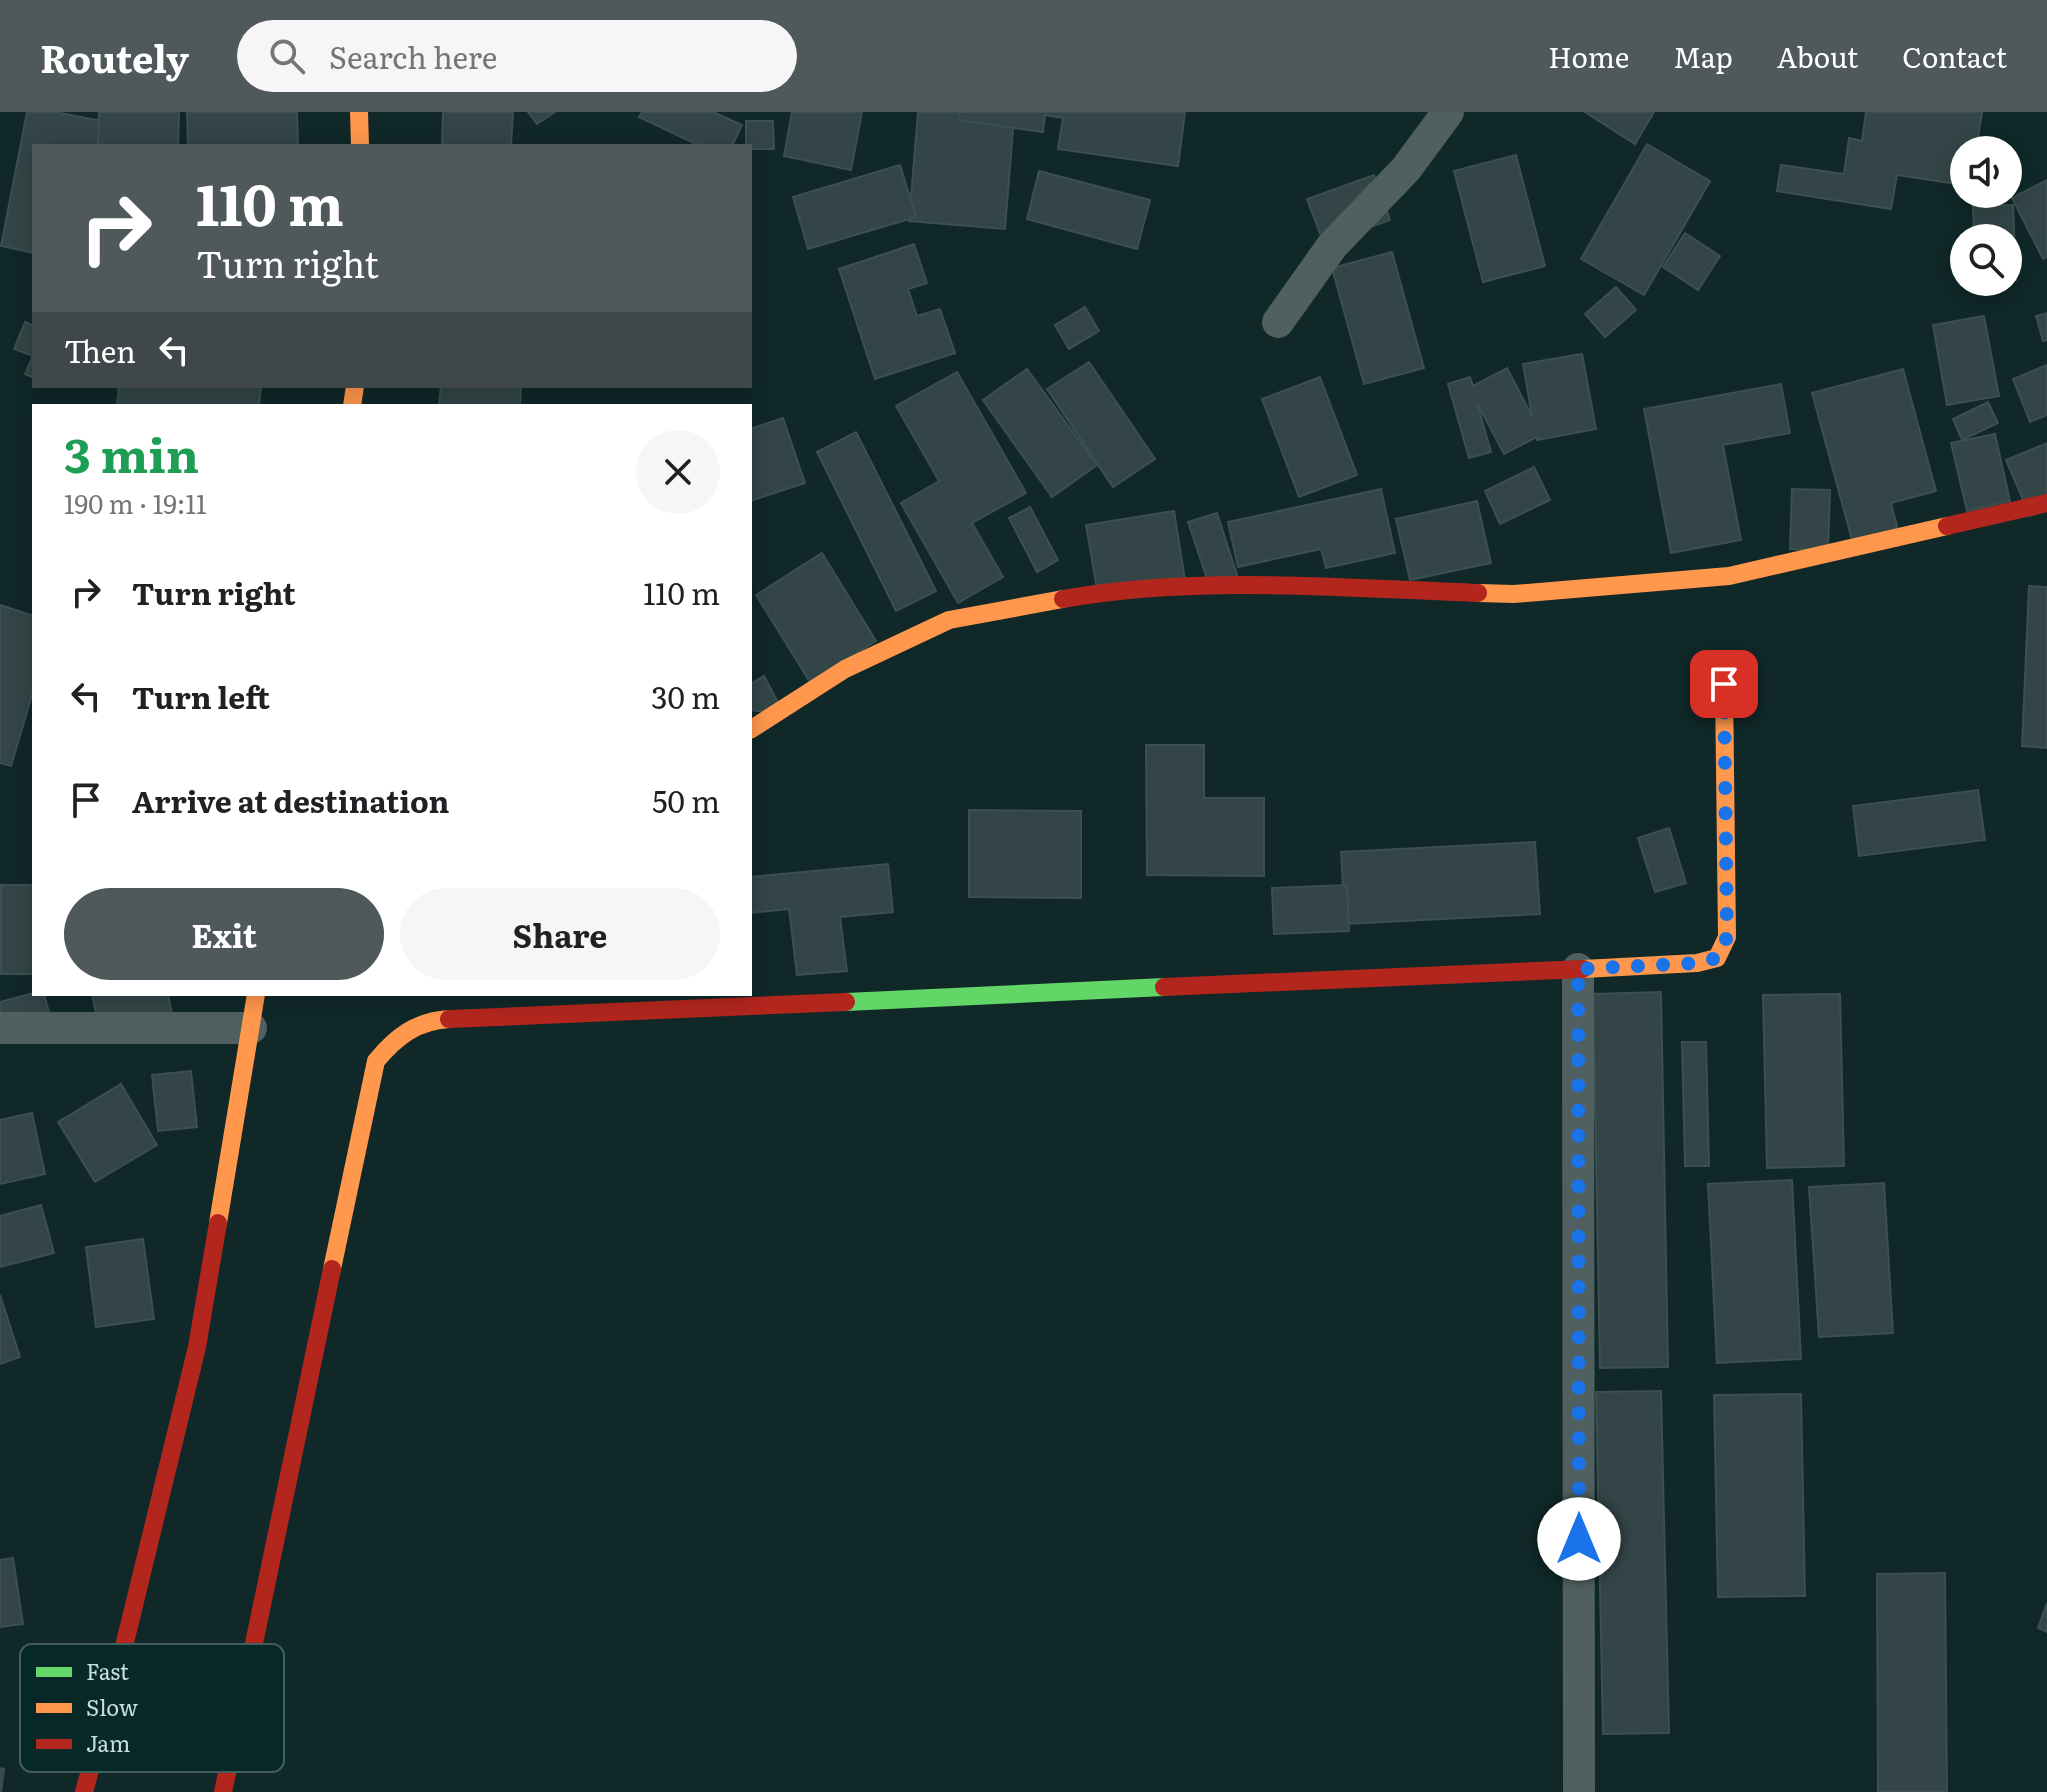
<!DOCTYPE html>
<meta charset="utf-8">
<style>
:root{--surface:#fff;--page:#f6f6f6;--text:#202124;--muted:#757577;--accent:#4f595b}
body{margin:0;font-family:Literata,serif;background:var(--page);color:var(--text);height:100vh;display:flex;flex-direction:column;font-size:30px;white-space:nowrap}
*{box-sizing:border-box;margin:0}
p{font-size:26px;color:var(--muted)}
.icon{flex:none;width:44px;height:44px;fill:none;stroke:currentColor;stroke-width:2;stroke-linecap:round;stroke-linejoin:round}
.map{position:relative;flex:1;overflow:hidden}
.details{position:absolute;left:32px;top:292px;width:720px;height:592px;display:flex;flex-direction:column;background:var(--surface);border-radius:0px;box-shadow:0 4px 20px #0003}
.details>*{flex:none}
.guide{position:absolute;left:32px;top:32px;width:720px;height:244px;border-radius:0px;box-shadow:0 4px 20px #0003;background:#4f595b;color:#fff;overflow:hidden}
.fabs{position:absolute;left:1950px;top:24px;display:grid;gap:16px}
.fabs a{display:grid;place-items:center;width:72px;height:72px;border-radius:50%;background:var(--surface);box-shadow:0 4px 20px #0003;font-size:40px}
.pin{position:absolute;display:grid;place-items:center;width:68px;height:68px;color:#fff;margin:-34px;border-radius:16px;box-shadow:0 4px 12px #0006}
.me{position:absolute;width:88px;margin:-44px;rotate:0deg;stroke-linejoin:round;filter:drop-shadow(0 0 6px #0008)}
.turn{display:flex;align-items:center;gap:28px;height:168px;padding:0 32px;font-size:36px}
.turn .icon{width:104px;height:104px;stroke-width:2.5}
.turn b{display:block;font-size:56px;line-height:68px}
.then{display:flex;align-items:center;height:76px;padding:0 32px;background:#0003;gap:16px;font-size:30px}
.round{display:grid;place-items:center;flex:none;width:84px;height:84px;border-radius:42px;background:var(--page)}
.head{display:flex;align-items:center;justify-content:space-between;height:136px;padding:0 32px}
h1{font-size:48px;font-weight:700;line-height:60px;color:#1e9e55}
.button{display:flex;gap:16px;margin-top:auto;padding:16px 32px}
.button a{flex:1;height:92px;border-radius:48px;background:var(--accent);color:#fff;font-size:32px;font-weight:700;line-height:92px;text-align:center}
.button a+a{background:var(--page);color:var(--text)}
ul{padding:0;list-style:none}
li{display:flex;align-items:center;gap:24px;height:104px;padding:0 32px}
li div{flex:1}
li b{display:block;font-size:30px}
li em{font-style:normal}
header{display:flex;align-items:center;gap:48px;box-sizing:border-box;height:112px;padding:0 40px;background:var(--accent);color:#fff}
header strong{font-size:38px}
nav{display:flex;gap:44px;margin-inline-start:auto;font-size:28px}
.search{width:560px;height:72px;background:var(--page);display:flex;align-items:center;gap:20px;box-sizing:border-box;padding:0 28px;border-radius:44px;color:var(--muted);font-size:30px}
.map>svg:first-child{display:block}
</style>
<header>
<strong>Routely</strong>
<div class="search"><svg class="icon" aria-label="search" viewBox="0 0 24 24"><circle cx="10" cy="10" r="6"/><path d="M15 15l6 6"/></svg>Search here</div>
<nav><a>Home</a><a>Map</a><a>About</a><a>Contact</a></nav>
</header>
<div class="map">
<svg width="2047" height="1680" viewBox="0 0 2047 1680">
<rect width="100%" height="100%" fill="#102828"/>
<g fill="#334547" stroke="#3c4f51" stroke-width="2">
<polygon points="27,0 55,0 102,9 97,34 34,34 34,141 1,134"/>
<polygon points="99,0 179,0 178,34 98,33"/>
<polygon points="187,0 297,0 298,34 188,34"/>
<polygon points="443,0 513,0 511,34 442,34"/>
<polygon points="528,0 555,0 537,12"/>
<polygon points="642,0 713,0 742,13 732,34 700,34 639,5"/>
<polygon points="792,0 862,0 851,58 784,44"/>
<polygon points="918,0 964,0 1014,5 1005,117 909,109"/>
<polygon points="959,0 1185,0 1178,54 1058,37 1063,6 1045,3 1043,20 958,8"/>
<polygon points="1585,0 1654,0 1635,32"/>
<polygon points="1866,0 1982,0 1976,38 1964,38 1964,73 1897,63 1891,97 1777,79 1781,53 1844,62 1849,26 1862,29"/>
<polygon points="746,9 773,9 774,37 750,37 750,34 746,34"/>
<polygon points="1647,32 1710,69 1644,183 1581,147"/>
<polygon points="1516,43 1545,154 1483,170 1454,59"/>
<polygon points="900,53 916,105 808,137 793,85"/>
<polygon points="1039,59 1150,88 1137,137 1027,107"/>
<polygon points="1374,63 1390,108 1324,132 1307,87"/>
<polygon points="2047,68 2047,145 2043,147 2012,86"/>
<polygon points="2013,93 2016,168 2008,168 2008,126 1974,126 1973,94"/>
<polygon points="1685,121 1720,144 1698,178 1663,155"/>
<polygon points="914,132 927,171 908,177 917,204 940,197 955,241 875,267 839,157"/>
<polygon points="1392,140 1424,256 1364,272 1332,156"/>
<polygon points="1616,175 1636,198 1605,225 1585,202"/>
<polygon points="1085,195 1099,219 1069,237 1055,213"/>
<polygon points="2047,201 2047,228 2043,229 2036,204"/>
<polygon points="1984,204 1999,284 1947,293 1933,213"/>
<polygon points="25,210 34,214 34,266 25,262 33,244 14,237"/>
<polygon points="1582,242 1596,317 1537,328 1537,325 1504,342 1477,291 1491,340 1469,346 1448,272 1470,265 1473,274 1507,256 1532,304 1523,252"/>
<polygon points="1089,250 1155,347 1113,375 1047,277"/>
<polygon points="2047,253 2047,303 2030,310 2013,267"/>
<polygon points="1027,257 1097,353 1052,385 983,288"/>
<polygon points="1903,257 1936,379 1891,391 1899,422 1854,435 1812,281"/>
<polygon points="957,260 1026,381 972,411 1003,465 958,491 901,391 939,369 896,294"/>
<polygon points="1320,265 1357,363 1299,385 1262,287"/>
<polygon points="1781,272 1790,321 1723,333 1741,428 1671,441 1644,297"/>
<polygon points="119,274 261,274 259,294 117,294"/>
<polygon points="441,274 521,274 520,294 439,294"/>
<polygon points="1988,290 1998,311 1962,328 1953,307"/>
<polygon points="783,306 805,371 750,389 750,317"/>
<polygon points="856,320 936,479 896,499 817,340"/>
<polygon points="1995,322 2010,389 1967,399 1951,331"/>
<polygon points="2047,331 2047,397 2030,404 2006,348"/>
<polygon points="1534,355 1550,388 1500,412 1485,379"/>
<polygon points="1381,377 1395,441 1326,456 1321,437 1238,455 1228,410"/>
<polygon points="1792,377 1830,378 1828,439 1790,437"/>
<polygon points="1477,389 1491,451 1410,468 1396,407"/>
<polygon points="1030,395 1058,448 1037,460 1009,406"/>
<polygon points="1174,399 1185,468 1098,483 1086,413"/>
<polygon points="1217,401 1238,466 1210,476 1188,410"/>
<polygon points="822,441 876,529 810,570 756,483"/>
<polygon points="2029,474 2047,475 2047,636 2022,634"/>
<polygon points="0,493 34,504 34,576 11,654 0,651"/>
<polygon points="764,564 784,602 750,598 750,572"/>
<polygon points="1146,633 1204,633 1204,686 1264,686 1264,764 1147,763"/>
<polygon points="1978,678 1985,728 1859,744 1853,694"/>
<polygon points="969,698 1081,699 1081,786 969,785"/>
<polygon points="1669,716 1686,771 1655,780 1638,726"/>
<polygon points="1535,730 1540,802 1345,812 1341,740"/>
<polygon points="888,752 893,800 840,805 847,859 797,863 789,797 750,801 750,765"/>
<rect x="1" y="773" width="33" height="89"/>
<polygon points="1347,773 1349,819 1274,822 1272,776"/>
<polygon points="1661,880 1668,1255 1600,1256 1593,882"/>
<polygon points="34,881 44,882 51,908 0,906 0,890"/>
<polygon points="92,882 168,882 172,902 99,916"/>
<polygon points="1840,882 1844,1054 1767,1056 1763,883"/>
<polygon points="1682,930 1706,930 1709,1054 1685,1054"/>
<polygon points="191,959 197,1015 158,1019 152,963"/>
<polygon points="121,972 157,1033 95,1070 58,1010"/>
<polygon points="32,1001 45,1062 0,1072 0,1008"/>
<polygon points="1792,1068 1801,1247 1717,1251 1708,1072"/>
<polygon points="1884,1071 1893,1221 1819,1225 1809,1075"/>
<polygon points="41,1093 54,1141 0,1155 0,1104"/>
<polygon points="143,1127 154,1207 96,1215 86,1135"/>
<polygon points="0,1183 20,1245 0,1252"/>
<polygon points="1661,1279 1669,1621 1603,1622 1596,1280"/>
<polygon points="1801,1282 1805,1484 1718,1485 1714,1283"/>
<polygon points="13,1446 23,1512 0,1515 0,1448"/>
<polygon points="1945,1461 1947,1680 1878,1680 1877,1462"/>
<polygon points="2047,1491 2047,1520 2038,1516"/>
<polygon points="0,1656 4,1657 1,1680 0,1680"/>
</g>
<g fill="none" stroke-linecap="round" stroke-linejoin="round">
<g stroke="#506060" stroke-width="32">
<polyline points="1278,210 1332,134 1406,57 1448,0"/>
<polyline points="1578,857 1579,1680"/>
<polyline points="0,916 251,916"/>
</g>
<polyline stroke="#63d668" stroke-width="18" points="846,890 1164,875"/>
<g stroke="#ff974d" stroke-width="18">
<polyline points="359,0 360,34"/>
<polyline points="352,294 355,274"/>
<polyline points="1478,481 1514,482 1729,464 1947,414"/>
<polyline points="750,618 845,557 949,508 1063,487"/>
<polyline points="1583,857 1697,851 1717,846 1727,825 1724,572"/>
<polyline points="218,1111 256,882"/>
<path d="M332,1157L376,949C396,925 416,909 449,907"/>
</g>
<g stroke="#b3261e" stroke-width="18">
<polyline points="1947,414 2047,391"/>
<path d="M1063,487C1199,463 1340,476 1478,481"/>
<polyline points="1164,875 1583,857"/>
<polyline points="449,907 846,890"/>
<polyline points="84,1680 119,1555 197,1235 218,1111"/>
<polyline points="223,1680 332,1157"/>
</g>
</g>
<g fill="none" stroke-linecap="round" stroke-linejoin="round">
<polyline stroke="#1a73e8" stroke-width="14" stroke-dasharray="0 25.2" points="1579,1427 1578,857 1697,851 1717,846 1727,825 1724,572"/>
</g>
<rect x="20" y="1532" width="264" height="128" rx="12" fill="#072827" stroke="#415f5e" stroke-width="2"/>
<rect x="36" y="1555" width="36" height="10" fill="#63d668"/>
<rect x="36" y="1591" width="36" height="10" fill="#ff974d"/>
<rect x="36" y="1627" width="36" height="10" fill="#b3261e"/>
<g font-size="22" fill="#c8dedd">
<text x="86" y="1568">Fast</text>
<text x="86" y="1604">Slow</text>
<text x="86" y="1640">Jam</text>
</g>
</svg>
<div class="fabs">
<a><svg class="icon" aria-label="sound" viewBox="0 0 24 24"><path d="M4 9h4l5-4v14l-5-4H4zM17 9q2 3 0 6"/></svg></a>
<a><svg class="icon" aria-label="search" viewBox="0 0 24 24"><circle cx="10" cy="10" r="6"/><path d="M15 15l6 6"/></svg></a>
</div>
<div class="pin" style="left:1724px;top:572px;background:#d93025"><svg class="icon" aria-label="arrive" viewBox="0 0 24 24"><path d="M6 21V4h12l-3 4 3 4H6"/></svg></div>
<svg class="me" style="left:1579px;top:1427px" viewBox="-20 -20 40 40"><circle r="19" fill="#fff"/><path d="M0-13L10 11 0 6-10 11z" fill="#1a73e8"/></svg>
<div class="guide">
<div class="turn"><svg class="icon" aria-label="right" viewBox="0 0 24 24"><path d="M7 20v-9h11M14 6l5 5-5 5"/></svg><div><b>110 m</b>Turn right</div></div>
<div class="then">Then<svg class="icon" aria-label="left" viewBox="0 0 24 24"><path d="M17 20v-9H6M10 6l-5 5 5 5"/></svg></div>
</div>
<section class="details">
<div class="head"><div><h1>3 min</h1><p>190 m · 19:11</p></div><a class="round"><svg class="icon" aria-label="close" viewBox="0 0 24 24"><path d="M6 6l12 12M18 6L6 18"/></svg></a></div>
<ul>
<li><svg class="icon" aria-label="right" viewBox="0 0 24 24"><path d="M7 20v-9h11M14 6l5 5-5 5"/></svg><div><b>Turn right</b></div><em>110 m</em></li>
<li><svg class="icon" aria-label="left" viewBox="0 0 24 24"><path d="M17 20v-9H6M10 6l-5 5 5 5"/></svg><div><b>Turn left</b></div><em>30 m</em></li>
<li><svg class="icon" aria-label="arrive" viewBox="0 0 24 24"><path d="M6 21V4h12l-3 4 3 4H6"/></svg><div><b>Arrive at destination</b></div><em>50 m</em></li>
</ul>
<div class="button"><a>Exit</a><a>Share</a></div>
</section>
</div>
